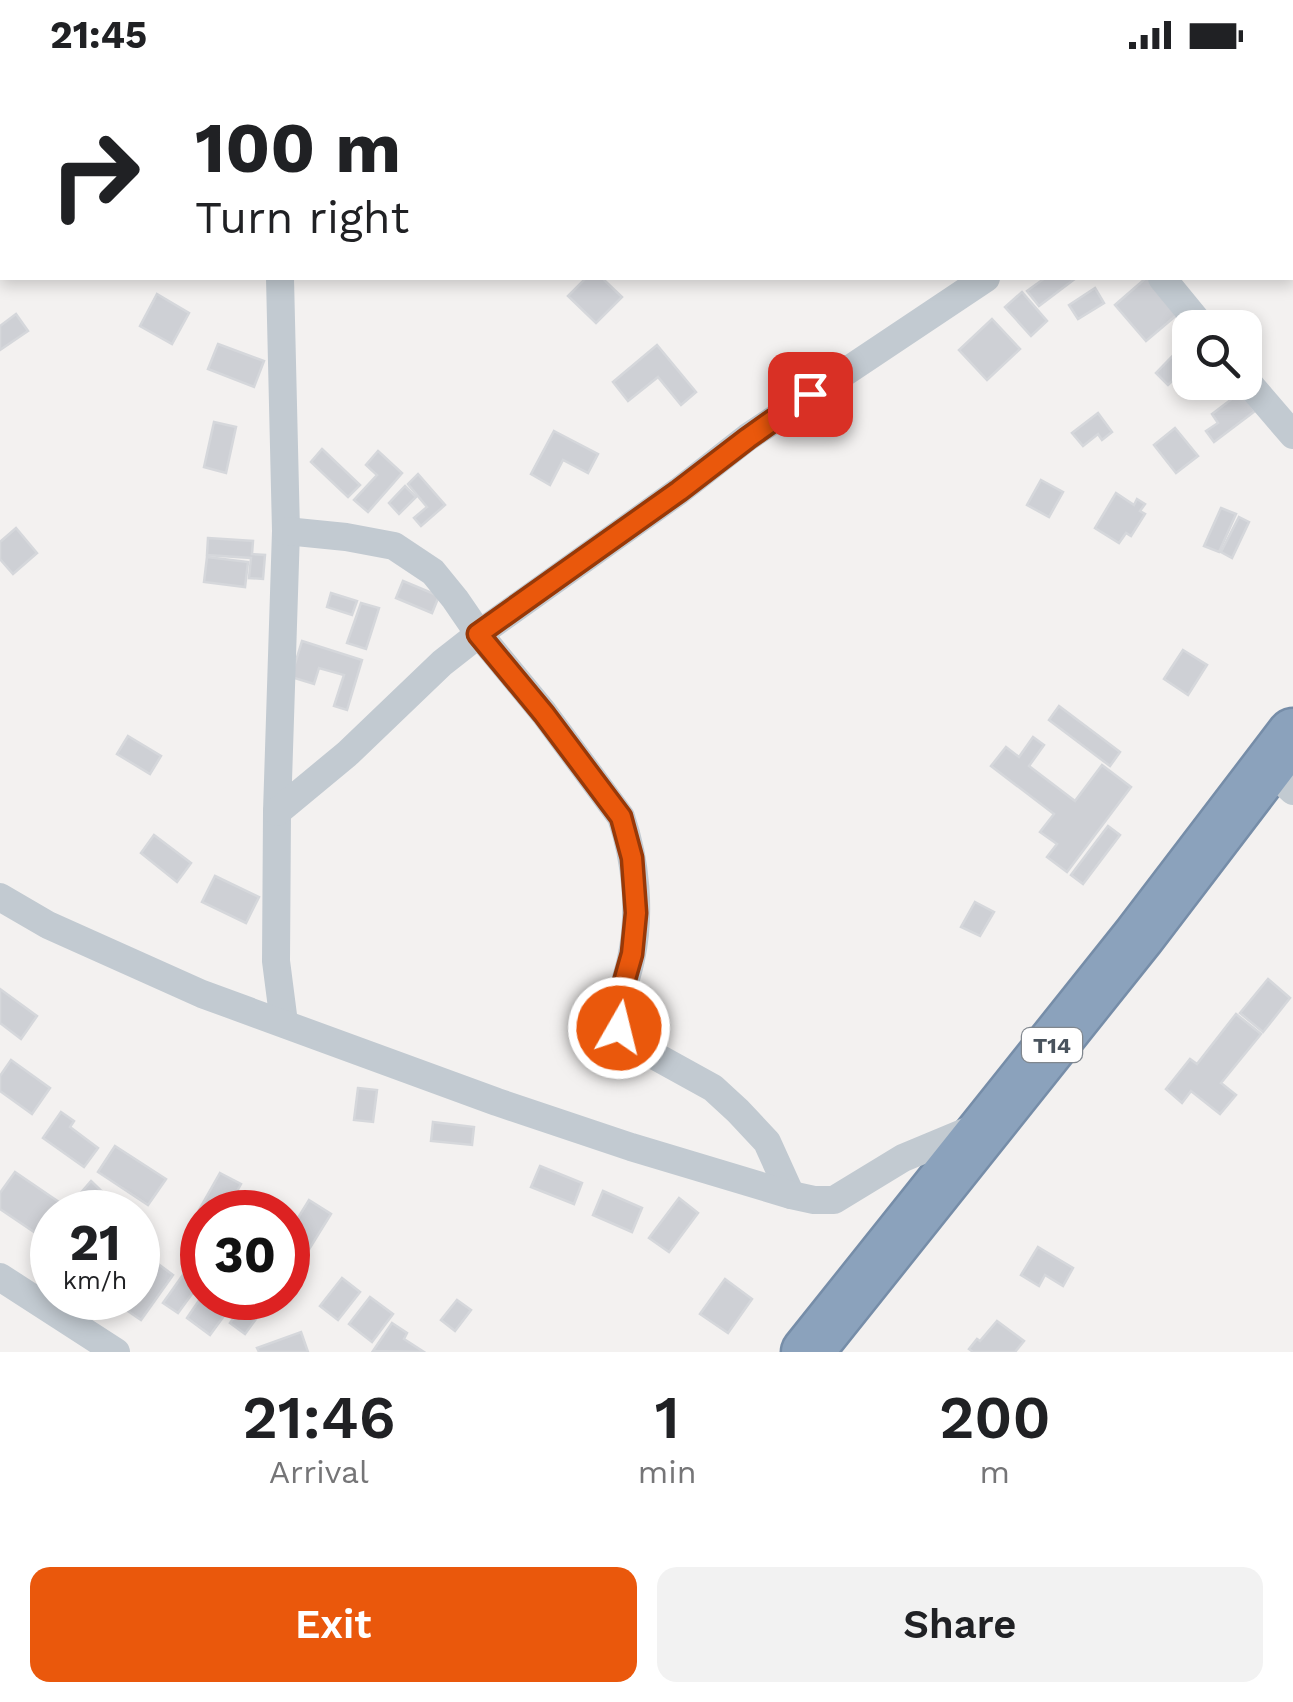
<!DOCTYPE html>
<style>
:root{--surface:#fff;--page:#f2f2f2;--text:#202124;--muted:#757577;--accent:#ea580c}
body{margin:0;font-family:"Work Sans",sans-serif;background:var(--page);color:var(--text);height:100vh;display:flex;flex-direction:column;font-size:38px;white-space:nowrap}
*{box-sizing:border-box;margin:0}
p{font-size:32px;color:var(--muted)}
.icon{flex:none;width:55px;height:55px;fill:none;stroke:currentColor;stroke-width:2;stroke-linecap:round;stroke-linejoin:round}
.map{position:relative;height:1282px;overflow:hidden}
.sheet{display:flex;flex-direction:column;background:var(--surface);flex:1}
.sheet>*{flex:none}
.hud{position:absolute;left:0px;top:0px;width:1295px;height:210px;box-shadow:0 5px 15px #0003;background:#fff;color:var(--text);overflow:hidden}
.controls{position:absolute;left:1172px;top:240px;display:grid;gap:20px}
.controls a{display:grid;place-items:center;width:90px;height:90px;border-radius:20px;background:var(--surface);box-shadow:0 5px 15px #0003;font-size:50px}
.speed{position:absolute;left:30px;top:1120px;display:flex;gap:20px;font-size:50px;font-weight:700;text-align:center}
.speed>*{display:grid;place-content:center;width:130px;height:130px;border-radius:50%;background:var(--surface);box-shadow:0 5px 15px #0003;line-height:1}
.speed small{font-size:25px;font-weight:400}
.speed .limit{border:15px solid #d22;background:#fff;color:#111}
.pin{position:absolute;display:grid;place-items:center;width:85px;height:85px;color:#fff;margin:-42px;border-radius:20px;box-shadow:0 5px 15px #0006}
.me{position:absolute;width:110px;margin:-55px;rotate:8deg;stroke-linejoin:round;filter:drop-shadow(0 0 8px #0008)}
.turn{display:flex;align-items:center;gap:35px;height:210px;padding:0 30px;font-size:45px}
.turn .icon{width:130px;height:130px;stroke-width:2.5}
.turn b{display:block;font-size:70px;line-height:85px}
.eta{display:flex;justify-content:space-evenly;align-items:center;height:170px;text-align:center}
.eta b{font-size:60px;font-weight:600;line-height:70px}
.action{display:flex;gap:20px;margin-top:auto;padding:20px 30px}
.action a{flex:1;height:115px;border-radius:20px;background:var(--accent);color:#fff;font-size:40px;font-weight:600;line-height:115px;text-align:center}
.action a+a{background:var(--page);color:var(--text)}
.status{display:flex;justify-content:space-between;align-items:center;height:70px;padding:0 50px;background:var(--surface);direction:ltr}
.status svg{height:28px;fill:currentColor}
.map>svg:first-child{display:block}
</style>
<div class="status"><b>21:45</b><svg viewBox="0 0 49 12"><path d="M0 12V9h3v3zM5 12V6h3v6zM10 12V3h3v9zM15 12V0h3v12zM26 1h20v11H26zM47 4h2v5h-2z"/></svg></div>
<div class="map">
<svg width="1293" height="1282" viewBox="0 0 1293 1282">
<rect width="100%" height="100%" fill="#f3f1f0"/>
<g fill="#ced0d5" stroke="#d5d7db" stroke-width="2.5">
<polygon points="512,0 548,0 551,2 510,2"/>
<polygon points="586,208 602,208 622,227 596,253 568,226"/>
<polygon points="1045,208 1076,208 1039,236 1027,221"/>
<polygon points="1146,208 1149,208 1179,243 1146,271 1115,235"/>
<polygon points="1095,218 1104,233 1078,249 1069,235"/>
<polygon points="1022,222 1047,251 1031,266 1005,237"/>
<polygon points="157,224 189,243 172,274 140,256"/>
<polygon points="16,244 28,261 0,280 0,256"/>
<polygon points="992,249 1020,279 987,310 959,280"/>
<polygon points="1190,268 1190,297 1188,295 1168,315 1156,303"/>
<polygon points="218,274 264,291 254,317 208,299"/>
<polygon points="657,275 696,322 681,335 658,307 628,331 613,312"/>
<polygon points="1241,322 1255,341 1214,372 1206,361 1218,353 1212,344"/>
<polygon points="1098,343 1112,362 1102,370 1098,364 1083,376 1072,363"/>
<polygon points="214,352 236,357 226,403 204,397"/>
<polygon points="1175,358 1198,386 1176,403 1154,375"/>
<polygon points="554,361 598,384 588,403 563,390 550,415 531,404"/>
<polygon points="322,379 360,415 348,427 311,392"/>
<polygon points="378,381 402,403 368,442 354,430 377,405 366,395"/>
<polygon points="418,404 445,435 421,456 414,448 427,437 408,414"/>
<polygon points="1041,410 1063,422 1049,447 1027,435"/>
<polygon points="405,416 416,427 399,444 389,433"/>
<polygon points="1116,423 1134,435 1137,429 1145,434 1140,441 1145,444 1131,466 1126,463 1119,473 1095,458"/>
<polygon points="1221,438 1236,444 1219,482 1204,476"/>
<polygon points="1239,447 1249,452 1232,488 1221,482"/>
<polygon points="16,458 37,483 13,504 0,489 0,472"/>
<polygon points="208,468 253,471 252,484 265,485 263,509 249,508 251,488 207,485"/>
<polygon points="207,487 248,492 245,517 204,512"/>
<polygon points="403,511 439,526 432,543 396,528"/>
<polygon points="331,523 357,531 352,545 327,537"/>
<polygon points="361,533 379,538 366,579 347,573"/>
<polygon points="302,571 362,590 347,640 334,636 344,605 319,598 314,614 291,607"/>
<polygon points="1183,580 1207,595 1188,625 1164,609"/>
<polygon points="1059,636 1120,682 1110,696 1049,650"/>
<polygon points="128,666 161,686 150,704 117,684"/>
<polygon points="1033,667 1044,675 1029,696 1075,731 1102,695 1131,717 1067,802 1047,787 1057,774 1040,762 1054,744 991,696 1006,677 1019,687"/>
<polygon points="1108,756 1120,765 1083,814 1071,805"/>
<polygon points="154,765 191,793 177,812 141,783"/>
<polygon points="215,806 259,827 246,853 202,832"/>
<polygon points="975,832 994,842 980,866 961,857"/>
<polygon points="1268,909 1290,928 1263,962 1240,943"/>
<polygon points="0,919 37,946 21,969 0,953"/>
<polygon points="1236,944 1261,964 1221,1013 1236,1025 1220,1044 1191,1021 1182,1033 1166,1019 1190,989 1197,994"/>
<polygon points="11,990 50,1018 32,1044 0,1021 0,1006"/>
<polygon points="358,1018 377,1020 373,1052 354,1050"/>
<polygon points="61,1042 74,1051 70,1057 98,1078 84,1097 43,1068"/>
<polygon points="433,1052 474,1057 472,1075 431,1071"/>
<polygon points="115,1076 166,1109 148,1135 98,1102"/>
<polygon points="540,1096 582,1113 574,1134 531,1117"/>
<polygon points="15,1102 62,1134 57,1142 52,1142 52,1148 40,1166 0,1139 0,1123"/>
<polygon points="220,1103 241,1114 225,1142 203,1142 199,1140"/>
<polygon points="91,1111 123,1142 97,1142 79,1125"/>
<polygon points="603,1121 642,1138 632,1162 593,1145"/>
<polygon points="679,1128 698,1143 669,1182 649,1168"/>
<polygon points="309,1130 331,1144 308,1181 288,1168 288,1164"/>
<polygon points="1038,1177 1073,1198 1063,1216 1045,1205 1039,1216 1021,1205"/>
<polygon points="202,1178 202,1221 197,1217 178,1243 163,1233"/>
<polygon points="138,1179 173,1205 141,1250 109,1228 138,1228"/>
<polygon points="342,1208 360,1222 338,1250 320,1236"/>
<polygon points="725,1209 752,1229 728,1263 700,1244"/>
<polygon points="202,1226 237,1228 210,1265 187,1248"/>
<polygon points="370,1227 393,1244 372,1272 349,1254"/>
<polygon points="457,1230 471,1240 455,1261 441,1250"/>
<polygon points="241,1238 256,1249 245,1264 230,1253"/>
<polygon points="997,1251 1024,1271 1015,1282 973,1282 969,1279 977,1269 980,1271"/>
<polygon points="392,1253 407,1263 404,1269 424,1282 373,1281"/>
<polygon points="301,1262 308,1282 259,1282 257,1278"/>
</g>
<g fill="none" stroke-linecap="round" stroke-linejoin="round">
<g stroke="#768da8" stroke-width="55">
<polyline id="highway" points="807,1282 1139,866 1293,664"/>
</g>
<g stroke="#c2cad1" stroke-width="28">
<polyline points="984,0 986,2"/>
<polyline points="351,2 351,0"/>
<polyline points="280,208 286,461 277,742 276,891 284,953"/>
<polyline points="1162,208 1203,258"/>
<polyline points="1245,309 1293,365"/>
<path d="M286,461L346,467L394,476L433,502L455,529L479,564L544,643L621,747C636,791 641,843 631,889C626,913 616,933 619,958L646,981L713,1018L738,1041L767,1072L791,1125"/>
<polyline points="1268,698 1293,721"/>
<polyline points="277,742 347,684 442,593 479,564 679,421 748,367 986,208"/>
<polyline points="0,827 48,855 202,924 497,1032 631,1077 791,1125 814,1130 834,1130 903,1088 975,1058"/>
<polyline points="0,1207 116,1282"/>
</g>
<use href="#highway" stroke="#8ba2bc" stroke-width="50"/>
</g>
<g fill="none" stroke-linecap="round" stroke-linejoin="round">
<g stroke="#983908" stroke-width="25">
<polyline id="route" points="619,958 617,945 619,930 632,884 636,843 632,788 621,747 544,644 478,564 679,421 748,368 810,324"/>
</g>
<use href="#route" stroke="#ea580c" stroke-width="18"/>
</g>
<g text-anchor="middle" stroke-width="10" stroke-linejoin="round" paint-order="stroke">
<rect fill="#fff" stroke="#80878e" stroke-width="2.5" x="1022" y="958" width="60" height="34" rx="8"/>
<g font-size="22" font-weight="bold" fill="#49535d">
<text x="1052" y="983">T14</text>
</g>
</g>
</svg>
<div class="controls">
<a><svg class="icon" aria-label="search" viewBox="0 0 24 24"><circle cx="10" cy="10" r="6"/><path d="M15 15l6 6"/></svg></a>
</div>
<div class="speed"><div>21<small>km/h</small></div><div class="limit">30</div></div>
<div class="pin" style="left:810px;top:324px;background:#d93025"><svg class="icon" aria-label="arrive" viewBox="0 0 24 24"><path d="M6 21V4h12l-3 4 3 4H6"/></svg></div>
<svg class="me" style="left:619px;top:958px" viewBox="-20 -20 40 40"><circle r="17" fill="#ea580c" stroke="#fff" stroke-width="3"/><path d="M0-11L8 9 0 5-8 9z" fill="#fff"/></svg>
<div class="hud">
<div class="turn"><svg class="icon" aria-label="right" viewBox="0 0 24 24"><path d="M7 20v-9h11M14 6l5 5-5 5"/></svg><div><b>100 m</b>Turn right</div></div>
</div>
</div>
<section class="sheet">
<div class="eta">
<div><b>21:46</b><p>Arrival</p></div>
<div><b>1</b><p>min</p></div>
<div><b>200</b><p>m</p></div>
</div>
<div class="action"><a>Exit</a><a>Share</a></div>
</section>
